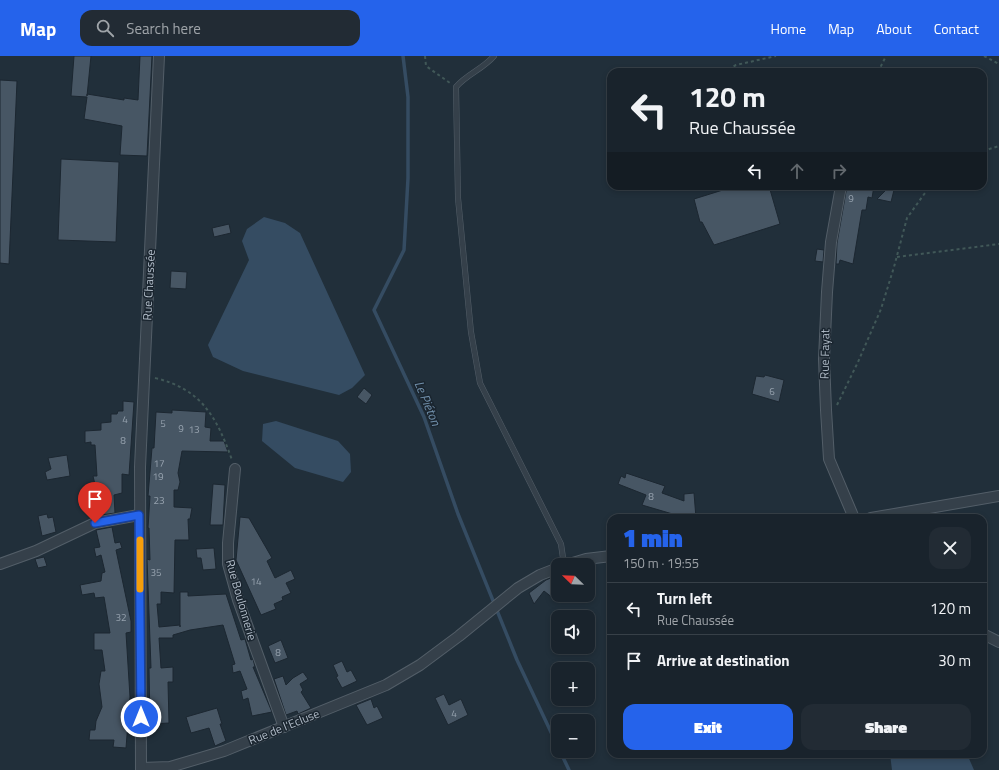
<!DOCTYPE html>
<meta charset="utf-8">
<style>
:root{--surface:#19232c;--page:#222b34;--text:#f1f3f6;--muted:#9fa4a9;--line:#374048;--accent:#2563eb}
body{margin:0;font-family:"Titillium Web",sans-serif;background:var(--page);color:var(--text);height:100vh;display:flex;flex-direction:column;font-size:15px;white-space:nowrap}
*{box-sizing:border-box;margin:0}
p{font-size:13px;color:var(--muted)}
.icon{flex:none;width:22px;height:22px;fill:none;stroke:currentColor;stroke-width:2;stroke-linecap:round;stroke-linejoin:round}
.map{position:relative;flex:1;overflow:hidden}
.details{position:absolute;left:607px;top:458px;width:380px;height:244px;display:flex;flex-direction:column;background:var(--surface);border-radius:12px;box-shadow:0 2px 6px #0003,0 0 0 1px var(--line)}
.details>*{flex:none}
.hud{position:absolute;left:607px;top:12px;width:380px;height:122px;border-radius:12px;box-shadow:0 2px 6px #0003,0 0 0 1px var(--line);background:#19232c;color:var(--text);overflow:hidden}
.needle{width:26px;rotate:293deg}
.tools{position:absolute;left:551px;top:502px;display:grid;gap:8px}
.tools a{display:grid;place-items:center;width:44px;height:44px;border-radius:8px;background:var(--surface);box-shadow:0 2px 6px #0003,0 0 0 1px var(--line);font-size:20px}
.pin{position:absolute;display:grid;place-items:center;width:34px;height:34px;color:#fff;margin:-41px -17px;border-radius:50% 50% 50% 0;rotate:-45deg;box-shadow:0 0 4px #0007}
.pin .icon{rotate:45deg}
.me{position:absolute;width:44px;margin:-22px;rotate:0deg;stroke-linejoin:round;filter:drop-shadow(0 0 3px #0008)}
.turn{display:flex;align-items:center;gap:14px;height:84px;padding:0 16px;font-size:18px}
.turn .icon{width:52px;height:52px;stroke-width:2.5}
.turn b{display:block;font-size:28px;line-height:34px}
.lanes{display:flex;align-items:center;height:38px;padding:0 16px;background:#0003;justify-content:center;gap:20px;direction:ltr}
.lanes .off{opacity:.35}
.round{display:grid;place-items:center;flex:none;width:42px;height:42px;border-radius:12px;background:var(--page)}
.overview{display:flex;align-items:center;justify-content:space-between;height:68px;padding:0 16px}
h1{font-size:24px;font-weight:800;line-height:30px;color:var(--accent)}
.cta{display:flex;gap:8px;margin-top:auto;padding:8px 16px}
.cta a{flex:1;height:46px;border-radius:12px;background:var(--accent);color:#fff;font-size:16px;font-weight:800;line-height:46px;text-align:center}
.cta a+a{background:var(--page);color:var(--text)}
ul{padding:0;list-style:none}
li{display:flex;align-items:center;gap:12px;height:52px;padding:0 16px;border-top:1px solid var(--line)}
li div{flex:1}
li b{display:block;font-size:15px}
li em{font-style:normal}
header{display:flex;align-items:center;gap:24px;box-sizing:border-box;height:56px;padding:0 20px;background:var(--accent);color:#fff}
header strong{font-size:19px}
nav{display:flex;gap:22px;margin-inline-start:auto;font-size:14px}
.search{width:280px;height:36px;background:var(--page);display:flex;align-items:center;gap:10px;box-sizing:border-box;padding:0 14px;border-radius:12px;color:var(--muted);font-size:15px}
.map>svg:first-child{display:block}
</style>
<header>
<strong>Map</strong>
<div class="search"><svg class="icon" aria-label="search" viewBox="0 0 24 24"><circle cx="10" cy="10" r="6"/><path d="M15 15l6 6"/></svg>Search here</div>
<nav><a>Home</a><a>Map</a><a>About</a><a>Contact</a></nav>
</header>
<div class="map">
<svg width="999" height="714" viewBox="0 0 999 714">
<rect width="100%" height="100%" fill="#212f3a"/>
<g fill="#354c62">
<polygon points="264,161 285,167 300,177 365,319 352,332 339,339 243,315 213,301 208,289 249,204 242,185 247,173"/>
<polygon points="276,365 338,385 350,398 351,416 343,426 295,412 262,385 263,368"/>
<polygon points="890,698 967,698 974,714 892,714"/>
</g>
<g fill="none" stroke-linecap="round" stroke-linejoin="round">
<g stroke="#354c62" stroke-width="3.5">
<polyline points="403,0 408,41 408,122 404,194 374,254 424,361 458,458 517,604 558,691"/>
<polyline points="560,695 569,714"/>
</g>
</g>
<g fill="#475664" stroke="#1c2731">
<polygon points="74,0 91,0 87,40 87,38 124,44 124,42 138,44 140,0 152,0 147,100 120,99 122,70 84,63 87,41 71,40"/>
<polygon points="0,24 17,25 9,208 0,207"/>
<polygon points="61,103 119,106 116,186 58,184"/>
<polygon points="725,130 769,130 780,168 714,189 702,166 700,166 694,143 726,133"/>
<polygon points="847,130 874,130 872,142 868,141 866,154 862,154 853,208 840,204 839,208 836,208 837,187"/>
<polygon points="890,130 895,130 891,146 877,143"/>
<polygon points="229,168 231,177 214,181 212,172"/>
<polygon points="817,193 824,194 823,206 815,205"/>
<polygon points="171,215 187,216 186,233 170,232"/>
<polygon points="765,319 784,324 779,346 752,338 756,320 764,321"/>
<polygon points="364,332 372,339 366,348 357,341"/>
<polygon points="123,345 134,346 129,419 122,418 122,437 114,439 115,457 94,460 94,450 91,451 90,442 98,441 93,420 97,420 95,389 91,389 91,386 85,387 85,375 101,374 101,367 111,366 111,358 117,358 118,355 123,355"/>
<polygon points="172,354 206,356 205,371 211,372 210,385 224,385 228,396 182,395 178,417 180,426 178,434 174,434 174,451 192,452 190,463 188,463 189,484 175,484 174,537 161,536 161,548 157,548 159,571 180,569 180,571 180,536 188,536 188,540 226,538 241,584 245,583 251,604 253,603 255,611 253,611 272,656 252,660 248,642 243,644 241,635 247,633 240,615 233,617 232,609 235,608 223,569 190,574 173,579 173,582 159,582 161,612 173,611 173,626 168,626 169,667 150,668 149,612 151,612 147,503 150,504 149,472 148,472 150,440 148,440 152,392 154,392 156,356 172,357"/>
<polygon points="67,399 70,420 47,424 45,416 51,413 48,402"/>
<polygon points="626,417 665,430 662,437 684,445 684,438 694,437 696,462 675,462 676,459 642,449 646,439 618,428 621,420 625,422"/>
<polygon points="213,428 225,429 223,469 210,469"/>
<polygon points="47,458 48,462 53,461 56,476 42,480 38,460"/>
<polygon points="240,461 249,462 272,502 267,505 275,522 291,514 295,523 286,527 291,537 282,541 283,544 274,548 276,553 261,559 236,504"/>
<polygon points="112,471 115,487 120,486 122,492 116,494 131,565 131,576 126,577 130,641 126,692 113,691 114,684 89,684 90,674 95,674 96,665 102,651 99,628 101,615 105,615 102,594 94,594 94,577 110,577 104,541 95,542 94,537 82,539 80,529 101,525 102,517 105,516 101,499 96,501 94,492 100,491 96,474"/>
<polygon points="214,492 216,513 203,514 201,502 197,502 196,493"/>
<polygon points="44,501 47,510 38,512 35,503"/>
<polygon points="558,519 558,546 544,535 534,548 529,537 546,524"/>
<polygon points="281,584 288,602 275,607 268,590"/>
<polygon points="342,605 347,616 351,614 357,625 342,632 336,621 338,620 333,609"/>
<polygon points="303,616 308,623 300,628 303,634 301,636 311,652 298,658 297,655 286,659 274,623 283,620 286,629 293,622"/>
<polygon points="444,638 449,649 461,643 468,659 448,669 435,642"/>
<polygon points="371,643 374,652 377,650 383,662 367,669 356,649"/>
<polygon points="217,652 222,668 220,668 226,685 215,690 209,672 191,677 186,661"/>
</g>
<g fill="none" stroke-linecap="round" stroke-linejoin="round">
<g stroke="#535e68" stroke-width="6">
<path id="service" d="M494,0C483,13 467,18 456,31L458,142L471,276L480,327L561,488L564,509"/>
</g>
<g stroke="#535e68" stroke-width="12">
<g id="minor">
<polyline points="841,130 831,186 827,236 824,303 826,354 829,403 854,462"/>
<polyline points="235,413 228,487 228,508 238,544 284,671"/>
<polyline points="871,462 999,440"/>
<polyline points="0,508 36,495 95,467 139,459"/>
<polyline points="566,509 586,503 611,500"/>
<polyline points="983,578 999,586"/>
<polyline points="141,712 170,711 224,695 386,629 420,609 459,580 518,532 540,519 558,512"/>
<polyline points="141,714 140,411 159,0"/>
</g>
</g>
<g stroke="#415858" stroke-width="2" stroke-dasharray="3 3" stroke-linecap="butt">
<polyline points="425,0 426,10 450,27"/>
<polyline points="984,0 999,8"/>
<polyline points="723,16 736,9 776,0"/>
<polyline points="878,16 886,0"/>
<polyline points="983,95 999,90"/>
<polyline points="897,201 999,188"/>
<path d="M155,322C202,333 217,362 232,404"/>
<polyline points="837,349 858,306 881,253 894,211 907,162 930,130"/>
</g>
<use href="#service" stroke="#35404a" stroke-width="5"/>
<use href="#minor" stroke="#35404a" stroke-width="10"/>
</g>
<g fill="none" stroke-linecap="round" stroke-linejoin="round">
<g stroke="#184099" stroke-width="10">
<polyline id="route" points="95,467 139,459 141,661"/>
</g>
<use href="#route" stroke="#2563eb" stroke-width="7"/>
<polyline stroke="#f59e0b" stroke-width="7" points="140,484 140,533"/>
</g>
<g text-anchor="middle" stroke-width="3" stroke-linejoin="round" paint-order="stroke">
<g font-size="10" fill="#96a2ae">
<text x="851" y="146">9</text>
<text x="772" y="339">6</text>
<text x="125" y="367">4</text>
<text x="163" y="371">5</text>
<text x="181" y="376">9</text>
<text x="194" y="377">13</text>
<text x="123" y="388">8</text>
<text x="159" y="411">17</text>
<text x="158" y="424">19</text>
<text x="651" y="444">8</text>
<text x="159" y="448">23</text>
<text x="156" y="520">35</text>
<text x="256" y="529">14</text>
<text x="121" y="565">32</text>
<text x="278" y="600">8</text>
<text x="454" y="661">4</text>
</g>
<g font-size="12" fill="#b0bbc7" stroke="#1a252f">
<text transform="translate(149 229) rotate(-87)" y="4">Rue Chaussée</text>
<text transform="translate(825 298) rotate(-89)" y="4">Rue Fayat</text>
<text transform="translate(241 544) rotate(74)" y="4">Rue Boulonnerie</text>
<text transform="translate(284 671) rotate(-22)" y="4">Rue de l'Ecluse</text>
</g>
<g font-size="13" font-style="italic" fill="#708faa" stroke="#1a252f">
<text transform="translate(428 347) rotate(67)" y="5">Le Piéton</text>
</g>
</g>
</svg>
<div class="tools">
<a><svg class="needle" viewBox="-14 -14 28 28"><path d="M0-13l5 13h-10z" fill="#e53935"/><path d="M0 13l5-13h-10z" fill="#9fa4a9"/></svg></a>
<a><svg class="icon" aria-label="sound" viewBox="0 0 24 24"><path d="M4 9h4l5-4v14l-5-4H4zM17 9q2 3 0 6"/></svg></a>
<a>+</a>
<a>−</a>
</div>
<div class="pin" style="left:95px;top:467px;background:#d93025"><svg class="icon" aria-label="arrive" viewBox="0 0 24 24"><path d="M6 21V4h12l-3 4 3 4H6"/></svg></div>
<svg class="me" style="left:141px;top:661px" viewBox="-20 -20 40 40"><circle r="17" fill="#2563eb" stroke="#fff" stroke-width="3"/><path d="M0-11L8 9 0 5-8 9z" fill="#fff"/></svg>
<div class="hud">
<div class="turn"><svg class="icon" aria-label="left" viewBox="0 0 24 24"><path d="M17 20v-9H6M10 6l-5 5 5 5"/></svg><div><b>120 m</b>Rue Chaussée</div></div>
<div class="lanes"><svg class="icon" aria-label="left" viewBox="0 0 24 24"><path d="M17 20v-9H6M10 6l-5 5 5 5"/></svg><svg class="icon off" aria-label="ahead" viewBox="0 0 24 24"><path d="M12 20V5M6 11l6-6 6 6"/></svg><svg class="icon off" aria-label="right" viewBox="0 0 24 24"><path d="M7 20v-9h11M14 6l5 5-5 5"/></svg></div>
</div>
<section class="details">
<div class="overview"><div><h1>1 min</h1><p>150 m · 19:55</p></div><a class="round"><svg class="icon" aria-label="close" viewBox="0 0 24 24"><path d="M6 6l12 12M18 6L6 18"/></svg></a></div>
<ul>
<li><svg class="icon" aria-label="left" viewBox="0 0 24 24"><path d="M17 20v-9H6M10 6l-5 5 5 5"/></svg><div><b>Turn left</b><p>Rue Chaussée</p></div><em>120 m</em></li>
<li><svg class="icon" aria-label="arrive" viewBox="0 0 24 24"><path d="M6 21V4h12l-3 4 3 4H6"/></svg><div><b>Arrive at destination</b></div><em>30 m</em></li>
</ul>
<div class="cta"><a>Exit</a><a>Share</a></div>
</section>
</div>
